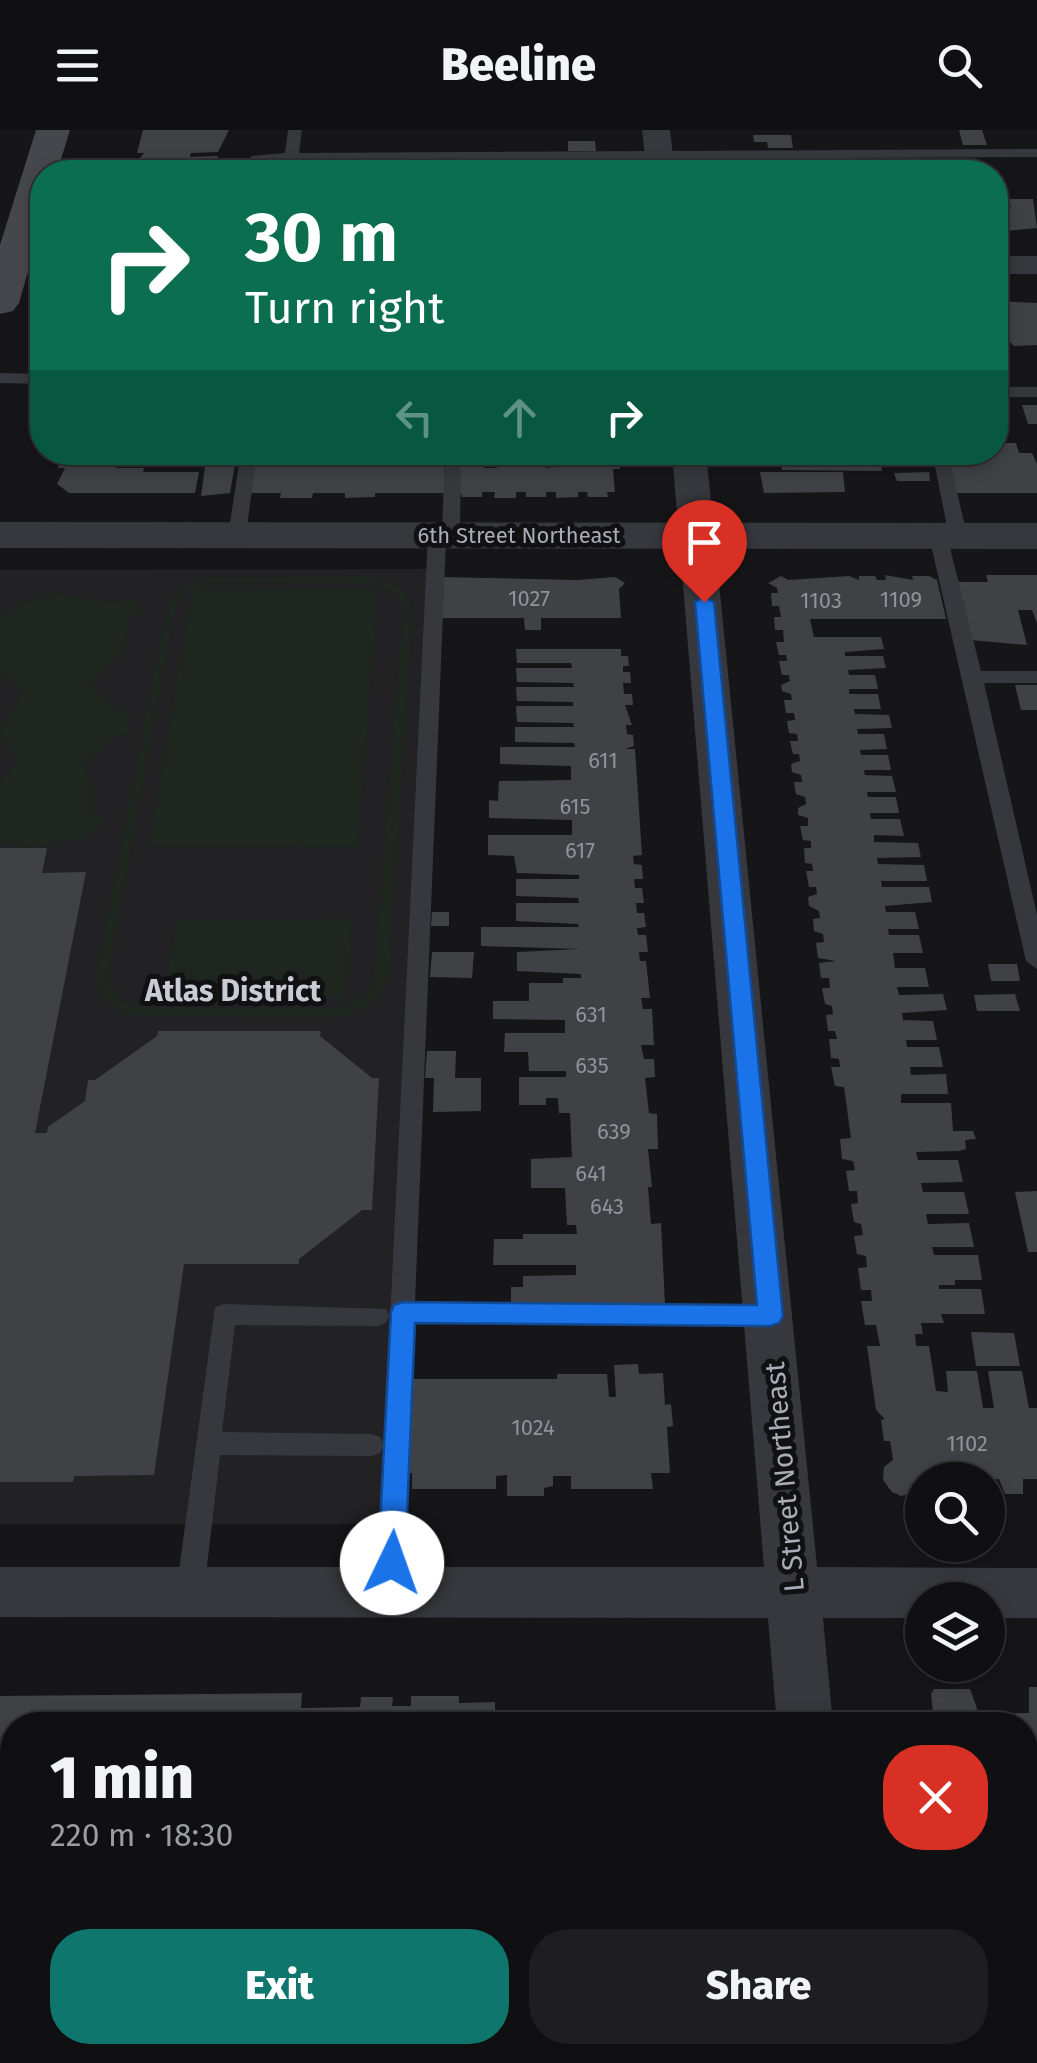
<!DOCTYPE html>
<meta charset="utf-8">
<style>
:root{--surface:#101012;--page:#1e1e20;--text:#f1f3f6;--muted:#9c9d9f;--line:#303032;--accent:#0f766e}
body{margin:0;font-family:"Fira Sans",sans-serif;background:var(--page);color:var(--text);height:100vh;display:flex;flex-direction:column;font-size:38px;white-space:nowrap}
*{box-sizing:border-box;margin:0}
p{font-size:32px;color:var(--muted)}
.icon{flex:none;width:55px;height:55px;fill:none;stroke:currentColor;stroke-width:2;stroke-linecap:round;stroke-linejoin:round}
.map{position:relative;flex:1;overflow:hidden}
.drawer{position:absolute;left:0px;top:1582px;width:1038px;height:352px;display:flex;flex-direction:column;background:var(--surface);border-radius:40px 40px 0 0;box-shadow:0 5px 15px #0003,0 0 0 2px var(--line)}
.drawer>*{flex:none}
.hud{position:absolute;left:30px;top:30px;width:978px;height:305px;border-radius:40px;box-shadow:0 5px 15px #0003,0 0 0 2px var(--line);background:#0b6e4f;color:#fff;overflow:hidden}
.controls{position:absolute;left:905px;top:1332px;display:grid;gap:20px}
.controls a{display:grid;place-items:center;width:100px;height:100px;border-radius:50%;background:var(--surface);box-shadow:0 5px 15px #0003,0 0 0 2px var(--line);font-size:50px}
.pin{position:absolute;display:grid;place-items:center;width:85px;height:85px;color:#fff;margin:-102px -42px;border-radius:50% 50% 50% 0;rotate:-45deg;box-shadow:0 0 10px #0007}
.pin .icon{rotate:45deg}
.me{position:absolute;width:110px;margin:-55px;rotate:3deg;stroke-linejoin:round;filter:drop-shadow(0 0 8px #0008)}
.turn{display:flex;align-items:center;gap:35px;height:210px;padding:0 50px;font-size:45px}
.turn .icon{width:130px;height:130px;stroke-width:2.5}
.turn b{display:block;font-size:70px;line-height:85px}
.lanes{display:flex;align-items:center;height:95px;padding:0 50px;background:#0003;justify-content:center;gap:50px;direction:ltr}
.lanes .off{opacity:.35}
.round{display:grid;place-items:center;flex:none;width:105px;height:105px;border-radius:40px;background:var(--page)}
.headline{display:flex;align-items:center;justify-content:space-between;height:170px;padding:0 50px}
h1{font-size:60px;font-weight:800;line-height:75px}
.cta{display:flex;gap:20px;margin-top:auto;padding:20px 50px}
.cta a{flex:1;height:115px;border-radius:40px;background:var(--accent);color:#fff;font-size:40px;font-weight:800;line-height:115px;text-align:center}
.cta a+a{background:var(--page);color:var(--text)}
header{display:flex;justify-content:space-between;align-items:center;height:130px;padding:0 50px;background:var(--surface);font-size:45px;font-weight:800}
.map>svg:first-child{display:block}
</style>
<header><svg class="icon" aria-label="menu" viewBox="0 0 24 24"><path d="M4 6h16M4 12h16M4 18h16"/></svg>Beeline<svg class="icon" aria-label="search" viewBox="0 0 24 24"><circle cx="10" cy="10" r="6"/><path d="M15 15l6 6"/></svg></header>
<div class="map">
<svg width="1037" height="1933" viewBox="0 0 1037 1933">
<rect width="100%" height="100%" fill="#161618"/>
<polygon fill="#222225" points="430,439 388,1394 0,1394 0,440"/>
<g fill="#1e261f" fill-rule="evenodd">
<path d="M371,446C392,451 408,458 413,480L389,849C379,875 360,884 333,888L125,885L101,868L95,849L168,469L182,456L203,448ZM368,453L396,464L403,481L372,859L348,875L333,878L139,877L120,870L108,848L176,476L182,465L192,460L148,716L358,717L378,458L196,457L217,453Z"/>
<path d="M59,463L110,472L133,469L144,481L129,488L124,522L92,551C97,563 117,581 131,582L128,604L114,608L83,636L94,656L93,685L109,689L83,712C69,708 63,713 50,716C33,719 16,716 0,711V652L18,634C15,622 3,617 1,605C0,585 18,577 22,560L0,543V485L20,473Z"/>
<polygon points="352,789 347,869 164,869 176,790"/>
</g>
<g fill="#404145">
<polygon points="143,0 229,0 218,22 191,23 190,27 218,26 216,36 206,36 205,42 130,42 140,39 141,35 135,34 144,23 137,23"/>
<polygon points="959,0 982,0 987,15 963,15"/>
<polygon points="753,5 791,5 793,18 768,18 767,12 754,12"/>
<polygon points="568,11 595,11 596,21 568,21"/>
<polygon points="995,64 1000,77 1011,77 1009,69 1033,69 1037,98 996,102"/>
<polygon points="997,171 1037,173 1037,215 1014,216 1009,211"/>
<polygon points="1022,275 1037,275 1037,294 1028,294"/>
<polygon points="995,313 1016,313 1019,323 1032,323 1037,334 1037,363 952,363 942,322 995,322"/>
<polygon points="182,322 180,335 116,333 115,338 144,338 143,342 199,342 195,363 69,363 57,354 65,338 58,338 61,323"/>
<polygon points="207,322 237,322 230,363 201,366"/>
<polygon points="252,322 286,322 284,334 293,334 292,322 318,322 317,334 328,334 323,331 324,322 375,322 372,333 380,333 380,322 407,322 403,333 412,334 413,322 444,322 444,363 375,363 375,367 345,368 345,363 313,363 312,368 280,368 281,363 246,363"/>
<polygon points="457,322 487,322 484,338 497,338 496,322 547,322 546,338 557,337 556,322 613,322 619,326 620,339 613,339 615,362 607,362 608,367 588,367 587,362 578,362 578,367 556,368 556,362 546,362 546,367 526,367 526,362 516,362 516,368 494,368 495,362 482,362 482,367 462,367 461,363 456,363"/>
<polygon points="780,322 878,323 882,341 782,340"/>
<polygon points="760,342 843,342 845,362 764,363"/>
<polygon points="929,342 930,351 897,351 894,343"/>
<polygon points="885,445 913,450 912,446 929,446 937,450 946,489 810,489 814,507 881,507 884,519 845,522 845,526 883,526 886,538 848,540 849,545 875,545 878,559 849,559 849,564 878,564 881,579 854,579 855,584 889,585 892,598 857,599 858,604 884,604 887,619 860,620 861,625 888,625 891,640 864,640 865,645 892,646 896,662 867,662 868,667 896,667 899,683 870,683 871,689 900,689 904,706 874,705 874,712 918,713 921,727 877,728 878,734 924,735 927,751 881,751 882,757 929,757 932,772 885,776 886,782 915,782 919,799 888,799 889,805 919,805 923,823 893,823 895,838 925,838 929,857 897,857 899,865 943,864 947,880 902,883 903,890 933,891 937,910 906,910 907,917 939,917 943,937 910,937 911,945 946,944 948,964 901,964 901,973 951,973 953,1001 973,1001 976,1009 965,1010 966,1019 958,1021 916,1022 918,1030 958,1030 963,1052 921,1053 923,1062 964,1062 969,1084 926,1084 928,1094 969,1093 974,1117 932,1117 934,1125 978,1125 982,1150 955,1150 955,1155 939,1155 939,1159 981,1159 985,1184 941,1184 944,1193 921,1193 923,1204 915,1204 916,1216 929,1216 936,1261 948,1262 946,1241 977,1241 983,1278 994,1278 988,1241 1022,1241 1029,1278 1037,1278 1037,1349 1023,1349 1023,1364 1005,1364 999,1349 923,1349 916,1362 901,1366 892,1362 883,1350 884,1337 893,1330 890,1311 884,1311 881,1290 885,1289 876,1280 867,1216 880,1216 876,1195 865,1195 861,1171 872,1171 871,1160 861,1160 858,1138 867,1137 866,1126 857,1124 854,1106 863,1105 861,1094 854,1092 851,1074 858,1073 857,1061 849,1061 846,1041 855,1040 853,1031 842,1029 840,1009 851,1008 844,957 835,956 831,937 840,937 839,929 831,928 829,909 837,909 835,901 828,901 826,885 833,884 832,876 825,874 822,858 830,858 829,848 821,848 819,833 836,831 818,828 816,813 824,812 823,804 814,801 813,789 820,788 819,781 809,776 808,767 817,764 816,757 809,757 806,741 813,741 812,734 805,733 804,718 811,718 811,711 803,710 800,696 808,696 808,688 798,685 798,678 806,674 805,667 796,664 794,652 802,652 801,645 792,642 791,634 800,631 799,624 793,624 790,611 798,611 797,604 789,603 787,591 795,590 794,583 786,583 784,570 792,570 791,564 782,561 781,555 790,551 789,545 782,545 779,531 787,531 786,525 779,525 776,512 784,512 783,500 775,500 774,487 781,487 779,476 772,476 771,463 778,463 777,458 768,453 781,446 788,450 849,446 859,450 859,446 875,446 877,450 886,450"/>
<polygon points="986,445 1037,445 1037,493 1032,480 1018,480 1027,515 970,510 957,452 988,452"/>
<polygon points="439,447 577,450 615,447 625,453 619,459 621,488 541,488 541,500 525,500 524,488 437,488"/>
<polygon points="516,519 621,519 621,526 628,526 629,536 623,536 623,542 630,542 631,553 623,553 624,564 632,564 633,575 625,575 632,595 626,595 627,604 633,605 634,616 625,619 635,619 642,725 633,726 634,734 642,735 643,749 634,749 635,758 642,758 644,773 636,773 637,783 644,783 646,797 637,798 638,805 646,805 648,822 639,822 640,831 646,831 650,868 641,868 642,873 643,879 652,879 654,915 641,915 644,929 654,929 655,947 645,948 649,983 657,984 658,1019 648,1019 652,1057 648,1057 651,1094 661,1093 665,1174 511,1176 511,1157 523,1157 523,1146 576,1145 576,1135 493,1135 494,1109 523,1109 523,1104 577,1104 576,1095 567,1095 565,1058 531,1058 531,1029 572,1027 570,983 559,983 558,968 546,968 546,975 519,975 519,947 566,947 566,941 529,941 528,922 504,922 505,903 565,903 565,890 493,889 493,871 529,871 529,853 563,853 563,848 581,848 581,844 517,841 517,822 579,819 481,816 481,797 579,797 578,794 516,791 516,773 579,773 578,768 516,766 516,749 579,749 579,745 517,743 514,726 488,725 488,705 572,705 572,690 489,688 489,670 498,671 499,651 571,650 571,636 500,634 500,617 575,617 574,613 515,612 515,597 574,597 573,593 517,592 516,576 573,576 573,572 517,571 516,557 574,557 573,553 517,552 516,538 572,538 571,533 517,533"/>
<polygon points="1015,555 1037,555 1037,580 1021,580"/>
<polygon points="0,718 47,718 42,743 86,742 35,1003 47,1003 48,997 85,971 88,950 95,950 157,906 158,901 321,901 320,906 372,948 379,948 372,1080 362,1080 299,1129 299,1134 184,1134 154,1345 74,1346 73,1352 0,1352"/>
<polygon points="432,782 449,782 449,796 431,796"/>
<polygon points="432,822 474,822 472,848 430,847"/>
<polygon points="988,834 1017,834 1020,851 991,851"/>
<polygon points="1015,864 1020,881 977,881 974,865"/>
<polygon points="427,921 456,921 455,948 481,948 481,981 433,982 434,948 425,948"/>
<polygon points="1037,1061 1037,1122 1028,1122 1015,1062"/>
<polygon points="971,1202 1014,1203 1020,1236 976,1236"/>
<polygon points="638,1234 639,1244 663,1243 665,1275 671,1274 673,1296 667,1297 670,1343 651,1343 653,1359 571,1359 571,1346 553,1346 553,1356 544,1358 544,1366 507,1366 507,1345 496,1346 496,1359 412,1359 412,1343 404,1343 406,1249 557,1249 557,1244 607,1244 609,1267 616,1267 614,1235"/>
<polygon points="1029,1557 1037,1557 1037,1702 1025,1702 1025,1595 929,1595 927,1583 933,1583 931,1564 934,1559 970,1559 979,1584 1029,1583"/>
<polygon points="302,1563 301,1578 360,1577 361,1567 393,1567 392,1576 411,1576 411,1566 459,1566 459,1573 495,1572 495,1591 540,1591 540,1595 12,1595 12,1705 0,1702 0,1566"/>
<polygon points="677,1591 677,1595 607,1595 607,1592"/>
<polygon points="1025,1818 1037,1818 1037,1933 975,1933 974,1922 1025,1922"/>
<polygon points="41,1922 71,1922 70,1933 40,1933"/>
<polygon points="86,1922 128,1922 127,1933 84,1933"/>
<polygon points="191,1922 229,1922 228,1933 190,1933"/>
</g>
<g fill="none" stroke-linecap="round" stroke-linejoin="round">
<g fill="#37383d" fill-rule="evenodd">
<polygon points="288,0 302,0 299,23 1037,19 1037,27 291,31 262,33 260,42 246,42 251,26 285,23"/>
<polygon points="0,243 42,244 42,254 0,253"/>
<rect x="995" y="257" width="42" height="10"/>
<polygon points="241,322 257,322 246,405 237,410 228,405"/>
<polygon points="445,322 461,322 460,405 457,409 446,409 415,1172 770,1176 779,1179 782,1186 779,1193 770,1196 414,1192 404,1462 400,1471 390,1475 380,1471 376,1462 384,1315 380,1323 371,1326 220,1325 204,1462 200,1471 190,1475 180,1471 176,1462 215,1177 224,1174 386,1179 389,1186 386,1193 377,1196 235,1195 222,1302 371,1304 380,1307 384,1315 428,405 431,401 442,401"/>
<polygon points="932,322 948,322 967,406 964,410 958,411 949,406"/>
<polygon points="938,401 947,406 981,541 1037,541 1037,553 984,553 1037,785 1037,839 1026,831 929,406"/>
<rect x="1025" y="1781" width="12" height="30"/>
</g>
<g fill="#37383d" fill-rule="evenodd">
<polygon points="642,0 670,0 675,42 647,42"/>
<rect x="0" y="125" width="42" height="18"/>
<rect x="995" y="126" width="42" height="18"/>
<polygon points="672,322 706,322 817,1437 1037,1438 1037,1488 988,1488 988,1470 922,1470 922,1488 823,1488 833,1595 777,1595 768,1488 0,1487 0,1437 764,1437"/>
<polygon points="803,1922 865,1922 866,1933 804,1933"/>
</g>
<polygon fill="#37383d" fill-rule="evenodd" points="0,392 1037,393 1037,419 0,418"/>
<polygon fill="#45474d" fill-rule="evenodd" points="36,0 70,0 57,42 42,42 42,92 19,173 13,181 0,184 0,115"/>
</g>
<polygon fill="#1a73e8" stroke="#114b97" stroke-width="2.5" points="704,467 714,472 783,1186 779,1193 770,1196 415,1193 405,1433 401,1442 392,1445 382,1442 378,1433 391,1182 394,1175 403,1172 757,1175 695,472"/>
<g text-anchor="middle" stroke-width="10" stroke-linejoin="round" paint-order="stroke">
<g font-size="22" fill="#a8adb8" stroke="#111113">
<text x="519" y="413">6th Street Northeast</text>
</g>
<g font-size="22" fill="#8e929b">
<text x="529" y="476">1027</text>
<text x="901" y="477">1109</text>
<text x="821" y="478">1103</text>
<text x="603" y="638">611</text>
<text x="575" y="684">615</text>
<text x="580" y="728">617</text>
<text x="591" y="892">631</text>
<text x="592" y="943">635</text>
<text x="614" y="1009">639</text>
<text x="591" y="1051">641</text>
<text x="607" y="1084">643</text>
<text x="533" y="1305">1024</text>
<text x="967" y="1321">1102</text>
</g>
<g font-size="28" fill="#a8adb8" stroke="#111113">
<text transform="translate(784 1347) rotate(-95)" y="10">L Street Northeast</text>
</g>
<g font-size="30" font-weight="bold" fill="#c9ccd4" stroke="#111113">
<text x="233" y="871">Atlas District</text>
</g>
</g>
</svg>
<div class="controls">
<a><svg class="icon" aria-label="search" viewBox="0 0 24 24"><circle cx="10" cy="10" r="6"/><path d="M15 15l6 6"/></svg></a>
<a><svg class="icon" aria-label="layers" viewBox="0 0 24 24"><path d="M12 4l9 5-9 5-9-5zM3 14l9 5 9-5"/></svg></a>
</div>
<div class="pin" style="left:704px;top:472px;background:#d93025"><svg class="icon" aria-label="arrive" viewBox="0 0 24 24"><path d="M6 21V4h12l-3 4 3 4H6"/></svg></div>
<svg class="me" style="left:392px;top:1433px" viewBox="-20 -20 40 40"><circle r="19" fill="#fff"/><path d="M0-13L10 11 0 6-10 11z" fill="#1a73e8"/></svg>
<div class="hud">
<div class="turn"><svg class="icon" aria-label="right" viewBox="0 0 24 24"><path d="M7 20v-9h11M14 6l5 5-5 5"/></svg><div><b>30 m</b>Turn right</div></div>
<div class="lanes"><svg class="icon off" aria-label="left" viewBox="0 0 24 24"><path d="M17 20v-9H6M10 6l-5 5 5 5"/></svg><svg class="icon off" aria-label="ahead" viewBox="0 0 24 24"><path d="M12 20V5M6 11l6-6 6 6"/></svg><svg class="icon" aria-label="right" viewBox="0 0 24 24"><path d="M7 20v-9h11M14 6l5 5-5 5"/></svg></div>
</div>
<section class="drawer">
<div class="headline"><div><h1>1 min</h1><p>220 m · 18:30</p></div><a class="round" style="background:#d93025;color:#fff"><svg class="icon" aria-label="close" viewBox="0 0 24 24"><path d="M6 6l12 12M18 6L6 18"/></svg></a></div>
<div class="cta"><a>Exit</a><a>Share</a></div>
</section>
</div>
